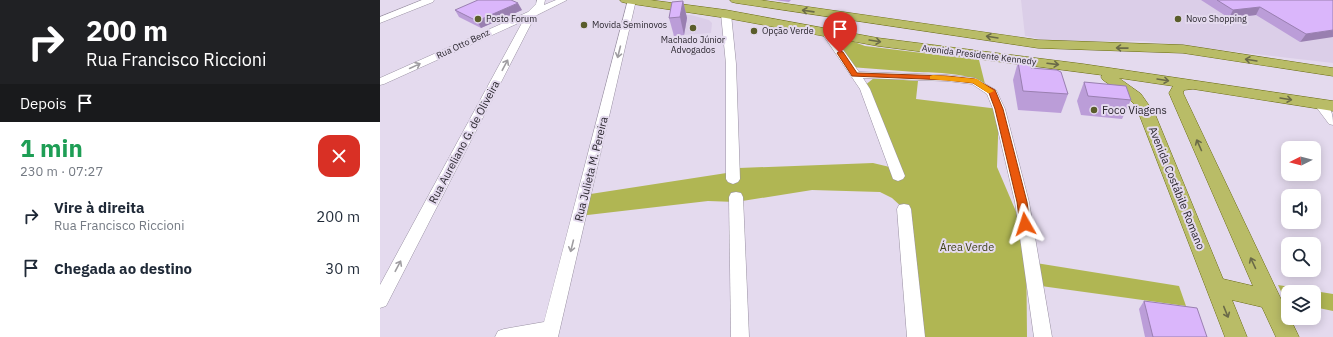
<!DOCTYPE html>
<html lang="pt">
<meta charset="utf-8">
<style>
:root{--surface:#fff;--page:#f2f2f3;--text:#1f2937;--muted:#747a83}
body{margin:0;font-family:"IBM Plex Sans",sans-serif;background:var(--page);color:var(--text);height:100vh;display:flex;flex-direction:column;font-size:15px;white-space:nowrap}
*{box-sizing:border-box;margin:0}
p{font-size:13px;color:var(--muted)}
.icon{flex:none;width:22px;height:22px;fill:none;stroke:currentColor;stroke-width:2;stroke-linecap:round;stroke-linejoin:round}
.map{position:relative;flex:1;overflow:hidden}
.details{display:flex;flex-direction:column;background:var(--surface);width:380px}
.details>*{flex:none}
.top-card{background:#202124;color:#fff;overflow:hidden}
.needle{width:26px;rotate:264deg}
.controls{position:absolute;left:901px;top:141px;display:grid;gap:8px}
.controls a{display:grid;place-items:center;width:40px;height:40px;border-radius:8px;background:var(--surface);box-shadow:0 2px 10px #0003;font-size:20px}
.pin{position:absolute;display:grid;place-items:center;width:34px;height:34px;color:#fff;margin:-41px -17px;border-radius:50% 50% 50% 0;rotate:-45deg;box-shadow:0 0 4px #0007}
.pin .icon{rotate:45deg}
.me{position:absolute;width:44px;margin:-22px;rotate:354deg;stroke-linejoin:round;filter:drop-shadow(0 0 3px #0008)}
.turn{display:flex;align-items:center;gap:14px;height:84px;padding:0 20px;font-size:18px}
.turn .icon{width:52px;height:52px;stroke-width:2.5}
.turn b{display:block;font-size:28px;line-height:34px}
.then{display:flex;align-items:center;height:38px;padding:0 20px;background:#0003;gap:8px;font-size:15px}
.round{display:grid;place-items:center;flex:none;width:42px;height:42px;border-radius:12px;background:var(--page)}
.headline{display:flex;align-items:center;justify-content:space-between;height:68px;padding:0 20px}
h1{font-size:24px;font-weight:800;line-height:30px;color:#1e9e55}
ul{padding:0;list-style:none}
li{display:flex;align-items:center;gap:12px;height:52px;padding:0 20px}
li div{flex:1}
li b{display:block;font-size:15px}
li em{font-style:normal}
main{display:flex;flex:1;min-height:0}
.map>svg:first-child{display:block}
</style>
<main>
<section class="details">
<div class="top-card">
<div class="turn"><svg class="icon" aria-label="right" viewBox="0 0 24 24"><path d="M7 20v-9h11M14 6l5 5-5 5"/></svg><div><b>200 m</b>Rua Francisco Riccioni</div></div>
<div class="then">Depois<svg class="icon" aria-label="arrive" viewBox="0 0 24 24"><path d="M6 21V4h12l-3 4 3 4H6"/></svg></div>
</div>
<div class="headline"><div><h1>1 min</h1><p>230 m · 07:27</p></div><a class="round" style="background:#d93025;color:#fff"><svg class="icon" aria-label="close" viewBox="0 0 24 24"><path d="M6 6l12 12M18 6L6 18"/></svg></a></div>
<ul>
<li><svg class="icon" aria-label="right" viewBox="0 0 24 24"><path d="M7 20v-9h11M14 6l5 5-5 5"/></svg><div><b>Vire à direita</b><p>Rua Francisco Riccioni</p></div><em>200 m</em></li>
<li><svg class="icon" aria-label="arrive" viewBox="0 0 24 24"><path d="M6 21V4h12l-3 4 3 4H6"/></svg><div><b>Chegada ao destino</b></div><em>30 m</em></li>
</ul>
</section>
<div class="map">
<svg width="953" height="337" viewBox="0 0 953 337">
<rect width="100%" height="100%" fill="#e4daee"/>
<g fill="#dbcee8">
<polygon points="641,0 953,0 953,63 764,41 671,41 645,36"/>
<polygon points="297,15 311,15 329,20 332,23 331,33 293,36"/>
</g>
<g fill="#b0b653">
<path d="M457,39L469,40L485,46L599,60L605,84C585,72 558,73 535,72C514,70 492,69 470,67L453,49V43Z"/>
<polygon points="494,78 538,81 536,99 619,109 617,167 646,235 647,337 534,337 524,209 512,198 500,192 432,190 356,202 328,201 199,216 204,195 353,172 359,168 493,163 518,169 484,86"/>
<polygon points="656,263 799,286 806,306 661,286"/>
<polygon points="898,285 953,294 953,311 934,307 934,292 908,292 908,302 906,302"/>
</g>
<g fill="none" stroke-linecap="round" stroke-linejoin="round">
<g stroke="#9990a2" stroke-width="1">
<g id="minor">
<polygon points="42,0 54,0 53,2 0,23 0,17"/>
<polygon points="157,0 165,0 164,5 176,0 187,0 155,16 6,306 0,308 0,285 143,21 4,84 0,85 0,78 148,12 156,4"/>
<polygon points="248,0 256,0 178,337 115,337 118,331 124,329 164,322"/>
<polygon points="346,11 351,14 356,64 360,179 358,182 353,184 348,182 346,179 346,64 341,14"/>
<polygon points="446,29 449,30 479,72 567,75 595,78 616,90 625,109 649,202 672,337 654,337 635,202 613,109 607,94 592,84 567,81 483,78 490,89 525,176 523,179 518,181 513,179 480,89 441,32"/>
<path d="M940,101C951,103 953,115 953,125L949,124L934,104L936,102Z"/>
<polygon points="356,192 361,193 363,197 369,337 351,337 349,197 351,193"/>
<polygon points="524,204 529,205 531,209 545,337 527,337 517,209 519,205"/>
</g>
</g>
<g stroke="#696b11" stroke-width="1">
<g id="major">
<path d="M240,0H270L346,10L498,38L703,64L953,101V111L813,89L804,90L803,93L908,314V318H910L919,337H896L882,307L852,300L867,337H845L759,114L754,104L746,96L723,80L721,77L722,75L498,46L346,18L246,3L242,2ZM739,78L793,86L789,93L873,286L843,279L775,114L761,94Z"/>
<polygon points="350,0 380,0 658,40 803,45 953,68 953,76 803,53 658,48 356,3 352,2"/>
</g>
</g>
<use href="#minor" fill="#fff" fill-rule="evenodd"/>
<use href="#major" fill="#b9bc67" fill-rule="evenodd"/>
</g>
<g fill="#bb9dd8">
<polygon points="394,0 411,0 409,2"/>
<polygon points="821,0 953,0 920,42 876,15 849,18"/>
<polygon points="303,1 307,18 304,35 294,36 289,18"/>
<polygon points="75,10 142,10 101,28 79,17"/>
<polygon points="638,62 651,68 688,94 681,113 638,110 633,80"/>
<polygon points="704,82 751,100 742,119 701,115 697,101"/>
<polygon points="764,301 827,337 765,337 759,309"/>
</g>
<g fill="#997fb0">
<polygon points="303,1 307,18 304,35 300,17"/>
<polygon points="138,3 142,10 101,28 97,21"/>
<polygon points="880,7 876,15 849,18 853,10"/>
<polygon points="953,30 953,37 920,42 926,34"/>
</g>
<g fill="#dab6fb" stroke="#997fb0">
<polygon points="98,0 131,0 138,3 97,21 75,10"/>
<polygon points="837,0 953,0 953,30 926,34 880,7 853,10"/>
<polygon points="303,1 300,17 289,18 292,2"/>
<polygon points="638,62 650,63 651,68 677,70 681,72 688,94 643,91"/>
<polygon points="704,82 746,86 751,100 708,96"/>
<polygon points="764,301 817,308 827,337 773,337"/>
</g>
<defs><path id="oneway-shaft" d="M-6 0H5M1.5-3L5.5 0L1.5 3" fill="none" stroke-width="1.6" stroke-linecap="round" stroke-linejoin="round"/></defs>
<g stroke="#6a6a48">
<use href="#oneway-shaft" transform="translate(428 11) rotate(-172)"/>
<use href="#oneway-shaft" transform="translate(612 37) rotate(-171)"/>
<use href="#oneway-shaft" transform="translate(495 41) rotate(9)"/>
<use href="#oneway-shaft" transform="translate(742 48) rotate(-179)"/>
<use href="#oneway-shaft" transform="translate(871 60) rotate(-171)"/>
<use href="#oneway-shaft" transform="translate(673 64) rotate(7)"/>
<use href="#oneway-shaft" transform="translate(783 80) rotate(9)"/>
<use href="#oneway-shaft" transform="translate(906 99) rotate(9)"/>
<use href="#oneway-shaft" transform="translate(819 145) rotate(-114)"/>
<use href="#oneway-shaft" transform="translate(873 263) rotate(-115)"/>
<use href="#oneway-shaft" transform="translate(846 312) rotate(68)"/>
</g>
<g stroke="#9f9da1">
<use href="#oneway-shaft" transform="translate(239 52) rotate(104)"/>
<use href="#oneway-shaft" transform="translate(125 65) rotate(-62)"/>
<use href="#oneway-shaft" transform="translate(35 66) rotate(-25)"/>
<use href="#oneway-shaft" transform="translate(192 246) rotate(104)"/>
<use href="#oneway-shaft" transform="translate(18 266) rotate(-62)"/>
</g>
<polygon fill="#ea580c" stroke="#983908" points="460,51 463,52 477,73 567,76 595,79 615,90 623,109 647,202 650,224 648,227 641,227 640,224 637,202 615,109 609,93 593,83 567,80 472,76 457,53"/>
<polygon fill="#f59e0b" points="553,75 597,79 614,91 610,93 608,93 593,83 550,79 550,76"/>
<g fill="#5a5d2b" stroke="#e4daee" stroke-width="1.5">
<circle cx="98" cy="19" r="4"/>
<circle cx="798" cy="19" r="4"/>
<circle cx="204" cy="25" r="4"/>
<circle cx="313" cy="28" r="4"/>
<circle cx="374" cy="31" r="4"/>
<circle cx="714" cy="110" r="4"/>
</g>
<g text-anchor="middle" stroke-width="4" stroke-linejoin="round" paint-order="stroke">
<g font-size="9" fill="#2a262e" stroke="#e4daee" text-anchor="start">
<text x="106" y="22">Posto Forum</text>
<text x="806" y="22">Novo Shopping</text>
<text x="212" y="28">Movida Seminovos</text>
<text x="382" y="34">Opção Verde</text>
<text x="313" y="43" text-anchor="middle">Machado Júnior<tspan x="313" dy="10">Advogados</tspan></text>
</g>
<g font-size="9" fill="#2a262e" stroke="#e4daee">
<text transform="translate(83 44) rotate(-25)" y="3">Rua Otto Benz</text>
<text transform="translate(599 55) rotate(7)" y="3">Avenida Presidente Kennedy</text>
</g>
<g font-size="11" fill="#2a262e" stroke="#e4daee" text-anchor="start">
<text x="722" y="114">Foco Viagens</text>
</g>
<g font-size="11" fill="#2a262e" stroke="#e4daee">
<text transform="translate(84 142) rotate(-62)" y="4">Rua Aureliano G. de Oliveira</text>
<text transform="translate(211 169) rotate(-76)" y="4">Rua Julieta M. Pereira</text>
<text transform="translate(797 188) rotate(68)" y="4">Avenida Costábile Romano</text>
</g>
<g font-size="11" fill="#3f4217" stroke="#e4daee">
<text x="587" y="251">Área Verde</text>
</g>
</g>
</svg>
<div class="controls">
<a><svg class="needle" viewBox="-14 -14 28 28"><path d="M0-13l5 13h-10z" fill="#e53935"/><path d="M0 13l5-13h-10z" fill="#747a83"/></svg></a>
<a><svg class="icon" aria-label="sound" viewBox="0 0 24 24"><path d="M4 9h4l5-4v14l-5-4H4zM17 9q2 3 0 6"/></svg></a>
<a><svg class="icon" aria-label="search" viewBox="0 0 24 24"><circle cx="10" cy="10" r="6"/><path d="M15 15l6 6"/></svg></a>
<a><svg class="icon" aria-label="layers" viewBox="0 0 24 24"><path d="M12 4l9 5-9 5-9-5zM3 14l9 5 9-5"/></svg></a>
</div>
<div class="pin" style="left:460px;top:53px;background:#d93025"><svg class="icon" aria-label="arrive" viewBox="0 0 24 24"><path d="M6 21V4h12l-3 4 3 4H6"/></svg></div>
<svg class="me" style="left:645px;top:224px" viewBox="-20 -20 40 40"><path d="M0-17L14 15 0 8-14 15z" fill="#ea580c" stroke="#fff" stroke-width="4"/></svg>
</div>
</main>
